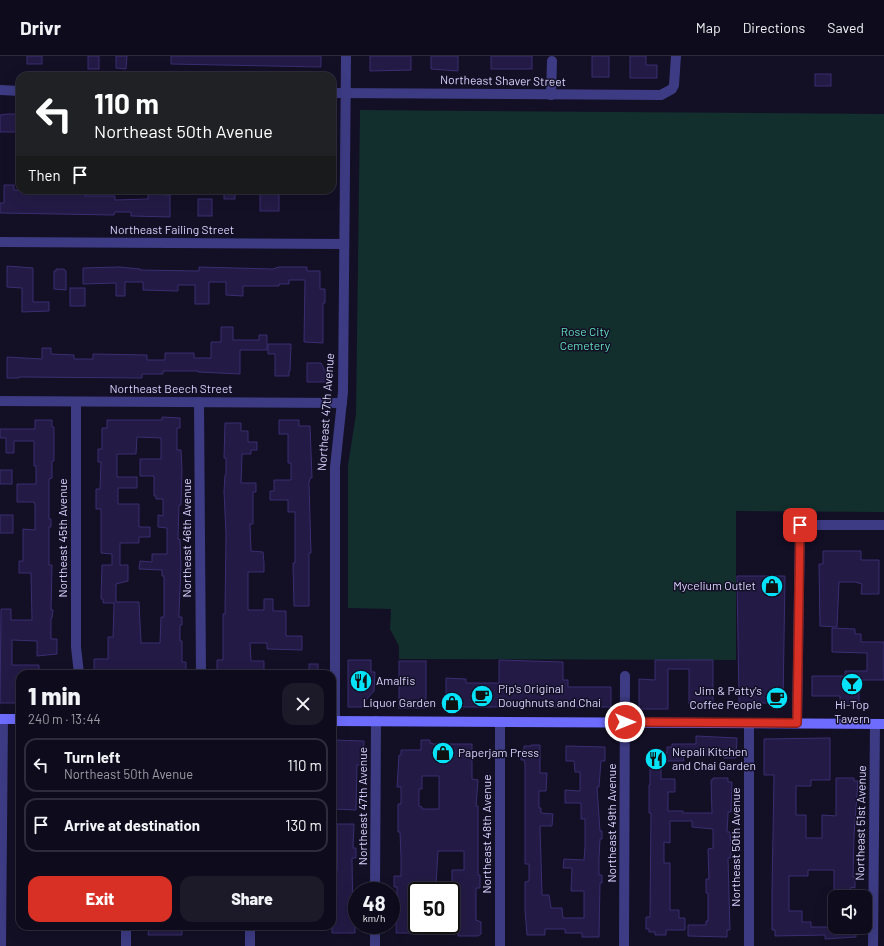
<!DOCTYPE html>
<meta charset="utf-8">
<style>
:root{--surface:#0e0b1c;--page:#1c1929;--text:#f1f3f6;--muted:#9b9ba3;--line:#2e2b3b;--accent:#d93025}
body{margin:0;font-family:Barlow,sans-serif;background:var(--page);color:var(--text);height:100vh;display:flex;flex-direction:column;font-size:15px;white-space:nowrap}
*{box-sizing:border-box;margin:0}
p{font-size:13px;color:var(--muted)}
.icon{flex:none;width:22px;height:22px;fill:none;stroke:currentColor;stroke-width:2;stroke-linecap:round;stroke-linejoin:round}
.map{position:relative;flex:1;overflow:hidden}
.details{position:absolute;left:16px;top:614px;width:320px;height:260px;display:flex;flex-direction:column;background:var(--surface);border-radius:12px;box-shadow:0 4px 16px #0002,0 0 0 1px var(--line)}
.details>*{flex:none}
.banner{position:absolute;left:16px;top:16px;width:320px;height:122px;border-radius:12px;box-shadow:0 4px 16px #0002,0 0 0 1px var(--line);background:#202124;color:#fff;overflow:hidden}
.tools{position:absolute;left:828px;top:834px;display:grid;gap:8px}
.tools a{display:grid;place-items:center;width:44px;height:44px;border-radius:8px;background:var(--surface);box-shadow:0 4px 16px #0002,0 0 0 1px var(--line);font-size:20px}
.speed{position:absolute;left:348px;top:826px;display:flex;gap:8px;font-size:20px;font-weight:700;text-align:center}
.speed>*{display:grid;place-content:center;width:52px;height:52px;border-radius:50%;background:var(--surface);box-shadow:0 4px 16px #0002,0 0 0 1px var(--line);line-height:1}
.speed small{font-size:10px;font-weight:400}
.speed .limit{border:2px solid #111;border-radius:6px;background:#fff;color:#111}
.pin{position:absolute;display:grid;place-items:center;width:34px;height:34px;color:#fff;margin:-17px;border-radius:8px;box-shadow:0 2px 6px #0006}
.me{position:absolute;width:44px;margin:-22px;rotate:90deg;stroke-linejoin:round;filter:drop-shadow(0 0 3px #0008)}
.turn{display:flex;align-items:center;gap:14px;height:84px;padding:0 12px;font-size:18px}
.turn .icon{width:52px;height:52px;stroke-width:2.5}
.turn b{display:block;font-size:28px;line-height:34px}
.then{display:flex;align-items:center;height:38px;padding:0 12px;background:#0003;gap:8px;font-size:15px}
.round{display:grid;place-items:center;flex:none;width:42px;height:42px;border-radius:12px;background:var(--page)}
.summary{display:flex;align-items:center;justify-content:space-between;height:68px;padding:0 12px}
h1{font-size:24px;font-weight:800;line-height:30px}
.primary-button{display:flex;gap:8px;margin-top:auto;padding:8px 12px}
.primary-button a{flex:1;height:46px;border-radius:12px;background:var(--accent);color:#fff;font-size:16px;font-weight:800;line-height:46px;text-align:center}
.primary-button a+a{background:var(--page);color:var(--text)}
ul{padding:0;list-style:none}
li{display:flex;align-items:center;gap:12px;height:54px;margin:0 8px 6px;padding:0 4px;border:2px solid var(--line);border-radius:12px}
li div{flex:1}
li b{display:block;font-size:15px}
li em{font-style:normal}
header{display:flex;align-items:center;gap:24px;box-sizing:border-box;height:56px;padding:0 20px;background:var(--surface);border-bottom:1px solid var(--line)}
header strong{font-size:19px}
nav{display:flex;gap:22px;margin-inline-start:auto;font-size:14px}
.map>svg:first-child{display:block}
</style>
<header>
<strong>Drivr</strong>
<nav><a>Map</a><a>Directions</a><a>Saved</a></nav>
</header>
<div class="map">
<svg width="884" height="890" viewBox="0 0 884 890">
<rect width="100%" height="100%" fill="#130f25"/>
<polygon fill="#122f2d" points="360,54 884,58 884,456 736,455 736,604 399,603 399,590 390,573 391,553 348,552 348,409 356,358"/>
<g fill="#231b45" stroke="#3a2e71" fill-rule="evenodd">
<rect x="27" y="0" width="15" height="8"/>
<rect x="88" y="0" width="11" height="13"/>
<polygon points="116,0 127,0 126,13 116,12"/>
<polygon points="171,0 321,0 321,11 171,8"/>
<polygon points="370,0 411,0 411,14 370,15"/>
<polygon points="431,0 458,0 458,15 431,13"/>
<rect x="491" y="0" width="41" height="13"/>
<rect x="592" y="0" width="17" height="21"/>
<polygon points="630,0 646,0 646,9 657,9 657,22 630,22"/>
<rect x="815" y="18" width="16" height="12"/>
<polygon points="8,58 20,58 20,76 0,76 0,59"/>
<polygon points="4,129 14,129 14,134 85,136 85,140 115,140 115,144 148,143 148,138 170,139 170,161 131,160 131,156 115,156 114,159 0,157 0,147 4,147"/>
<rect x="224" y="134" width="11" height="9"/>
<rect x="260" y="136" width="19" height="19"/>
<rect x="198" y="143" width="14" height="17"/>
<polygon points="7,210 33,212 33,246 49,246 49,255 22,256 22,232 7,231"/>
<polygon points="120,211 140,213 140,214 199,215 199,211 273,213 279,211 307,211 307,215 320,215 320,233 325,233 325,247 323,247 323,287 304,286 305,224 289,224 289,228 279,228 279,230 243,230 243,240 226,239 226,226 209,226 209,248 195,248 195,229 178,229 178,235 143,234 143,226 125,226 125,240 116,240 116,227 83,228 83,212"/>
<polygon points="56,213 64,213 66,215 66,234 54,233 54,215 56,215"/>
<rect x="70" y="232" width="15" height="18"/>
<polygon points="221,271 233,271 233,284 259,284 259,279 267,279 267,294 240,294 240,318 198,316 198,315 163,315 163,318 142,318 142,322 19,321 19,322 7,322 7,301 42,303 42,292 51,292 51,298 74,299 74,303 93,303 93,298 147,299 147,304 165,304 165,297 194,297 194,302 211,302 211,286 221,286"/>
<polygon points="268,288 291,288 290,315 289,315 289,320 275,320 275,298 268,298"/>
<polygon points="321,307 326,317 326,326 307,326 307,307"/>
<path d="M162,361L180,362V372H177V394H181L182,414L181,449H179L178,483H180L181,510L179,557V561H182V569H180V585H182V606H186V618H104V616H94V603H108V581H113L114,547H103V543H101L102,509H112V498L101,497V453H96V433H100L101,406H98V393H102V372H107V364H162ZM137,381L161,382V403H140V420H154V440H156V443H163V460L158,459V471L167,472V498H152V506L140,505L139,513L162,514V520H164V561H161L160,587H141L139,546H116V528L128,525V509H120V487H139V481H150V471H139V448H118V432H137V421H117V398H136Z"/>
<polygon points="35,364 52,364 52,371 54,371 54,405 52,405 52,422 49,423 49,463 51,463 51,471 49,471 49,509 52,509 51,554 53,554 52,562 51,562 51,583 57,583 57,598 37,600 37,585 12,584 12,609 39,609 39,618 20,618 20,647 0,647 1,553 11,553 11,564 32,564 31,517 19,517 19,505 23,505 23,473 35,474 35,449 34,446 17,446 17,428 36,428 36,410 34,410 34,385 14,385 14,397 6,397 6,382 0,382 0,373 35,373"/>
<polygon points="279,364 299,364 299,370 310,370 312,422 310,422 309,427 311,497 309,497 309,550 294,550 293,507 295,507 295,456 288,456 288,444 270,444 270,435 274,435 274,424 291,424 291,407 288,407 288,378 279,378"/>
<polygon points="225,367 241,367 241,375 248,375 248,386 257,386 257,394 251,394 251,398 242,398 241,427 256,427 256,436 253,436 253,468 250,468 251,495 263,496 264,507 264,516 248,516 248,554 264,554 264,543 273,543 273,555 286,555 286,580 302,580 302,594 267,593 267,587 250,587 251,605 264,605 264,618 217,618 217,604 223,604 223,558 225,558 226,478 224,435 225,419 226,419 226,402 224,402"/>
<rect x="0" y="414" width="12" height="14"/>
<rect x="0" y="459" width="13" height="18"/>
<polygon points="823,495 861,495 861,504 879,504 879,538 861,538 862,528 855,526 839,526 837,571 820,570 819,508 823,508"/>
<polygon points="737,520 785,520 783,647 739,647"/>
<polygon points="832,572 855,573 855,578 861,578 861,586 884,586 884,624 859,624 859,649 840,649 840,640 812,640 812,620 845,620 845,615 867,615 867,597 832,596"/>
<polygon points="348,604 371,604 371,616 375,616 374,635 364,646 364,651 348,651"/>
<polygon points="499,604 563,606 563,624 568,624 568,631 611,631 611,651 446,651 446,622 466,623 466,627 499,627"/>
<polygon points="655,604 713,604 713,648 689,648 689,613 668,613 668,653 639,653 639,623 655,624"/>
<rect x="399" y="605" width="27" height="47"/>
<rect x="309" y="608" width="9" height="10"/>
<polygon points="696,680 737,682 736,702 724,702 724,699 683,699 684,705 663,705 661,707 661,723 675,723 675,736 668,736 668,755 683,755 683,757 712,757 711,724 713,724 713,722 728,722 728,726 732,726 731,756 728,756 728,759 727,776 730,776 731,794 731,802 728,802 730,874 727,874 727,881 688,880 688,869 706,869 706,865 708,865 708,837 706,837 706,823 709,823 708,793 713,792 713,773 692,771 692,765 670,765 670,787 664,786 664,807 670,807 670,854 679,854 679,862 685,862 685,874 666,874 666,879 655,879 655,876 649,876 649,873 646,873 646,861 650,861 651,757 649,757 649,729 650,729 650,710 648,710 648,697 667,697 667,691 672,691 672,688 696,688"/>
<polygon points="830,682 830,724 811,724 811,730 796,730 796,759 806,759 806,782 822,782 822,759 836,760 836,722 854,722 854,725 858,725 854,780 853,821 855,821 855,832 851,831 851,837 834,837 834,814 808,814 808,820 789,820 789,855 802,855 802,866 811,866 811,871 856,871 856,881 825,883 825,879 775,880 775,874 772,874 772,835 774,719 764,719 764,683"/>
<polygon points="332,684 364,685 363,709 357,709 356,754 333,753"/>
<path d="M421,684H430V687L434,688H472V723L478,724L476,750H478V819H480V832H476V864L481,866V878L478,880H458V876H451V864H460V835H452V814H464V795H438L436,829H421V831H416L417,877H396L397,831H394V820H401V801L400,776H398V748H401V731H397L399,699H401V694H421ZM422,720H439V753H422V751L419,750V733H422Z"/>
<polygon points="531,689 540,689 540,717 547,717 546,735 539,735 539,752 541,752 541,757 553,758 552,770 540,770 542,839 549,839 551,852 562,852 563,862 584,862 584,835 571,835 572,812 563,812 564,803 584,804 585,791 585,763 581,763 581,747 565,747 565,734 580,735 580,716 575,716 574,705 566,705 566,690 605,691 605,705 601,705 599,731 597,731 600,775 602,775 602,783 600,783 599,803 599,819 602,819 602,827 600,827 599,881 582,881 582,877 565,877 565,873 545,873 545,879 527,879 525,854 525,826 529,825 529,808 525,808 525,708 524,704 521,704 522,694 524,694 524,690 531,690"/>
<polygon points="337,768 354,768 353,792 356,792 356,802 352,802 353,862 355,862 355,877 332,877 332,815 337,815"/>
<polygon points="149,870 182,870 182,879 148,879"/>
</g>
<g fill="none" stroke-linecap="round" stroke-linejoin="round">
<g stroke="#3d3b83" stroke-width="10">
<polyline points="0,34 20,35"/>
<polyline points="332,37 661,39 672,33 674,29 676,0"/>
<polyline points="551,39 552,5"/>
<polyline points="0,186 344,188"/>
<polyline points="0,345 342,347"/>
<polyline points="76,346 76,591 79,618"/>
<polyline points="199,346 201,618"/>
<polyline points="335,665 335,411 343,336 346,0"/>
<polyline points="797,667 800,469 884,469"/>
<polyline points="375,835 376,665"/>
<polyline points="1,890 3,663"/>
<polyline points="126,890 126,870"/>
<polyline points="250,890 250,870"/>
<polyline points="375,890 375,869"/>
<polyline points="500,890 500,666"/>
<polyline points="624,890 625,620"/>
<polyline points="749,890 749,667"/>
<polyline points="873,890 875,668"/>
</g>
<g stroke="#6e6cfd" stroke-width="10">
<polyline points="0,663 20,663"/>
<polyline points="332,665 884,668"/>
</g>
</g>
<g fill="none" stroke-linecap="round" stroke-linejoin="round">
<g stroke="#8d1f18" stroke-width="10">
<polyline id="route" points="625,666 797,667 800,469"/>
</g>
<use href="#route" stroke="#d93025" stroke-width="7"/>
</g>
<defs>
<g id="shop-disc" transform="scale(1.15)"><circle r="9.5" fill="#04e3fa" stroke="#130f25"/><path d="M-5-2.5h2.3a2.7 3.5 0 0 1 5.4 0H5L5.5 6h-11ZM-1.5-2.5h3a1.5 2.3 0 0 0-3 0Z" fill="#111"/></g>
<g id="restaurant-disc" transform="scale(1.15)"><circle r="9.5" fill="#04e3fa" stroke="#130f25"/><path d="M-5-6h1v4h1v-4h1v4h1v-4h1v5L-1.5 .5V6h-2V.5L-5-1ZM5-6V6H3V1.5H1.5Q1.5-4 5-6Z" fill="#111"/></g>
<g id="bar-disc" transform="scale(1.15)"><circle r="9.5" fill="#04e3fa" stroke="#130f25"/><path d="M-6-5H6L.8 .8V4.5H3.5V6h-7V4.5H-.8V.8Z" fill="#111"/></g>
<g id="cafe-disc" transform="scale(1.15)"><circle r="9.5" fill="#04e3fa" stroke="#130f25"/><path d="M-5.5-4.5H6V0H3Q3 3.5 0 3.5H-2.5Q-5.5 3.5-5.5 0ZM3-3.2v2h1.7v-2ZM-6 4.5H4V6H-6Z" fill="#111"/></g>
</defs>
<g fill-rule="evenodd">
<use href="#shop-disc" x="772" y="530"/>
<use href="#restaurant-disc" x="361" y="625"/>
<use href="#bar-disc" x="852" y="628"/>
<use href="#cafe-disc" x="482" y="640"/>
<use href="#cafe-disc" x="777" y="642"/>
<use href="#shop-disc" x="452" y="647"/>
<use href="#shop-disc" x="443" y="697"/>
<use href="#restaurant-disc" x="656" y="703"/>
</g>
<g text-anchor="middle" stroke-width="3" stroke-linejoin="round" paint-order="stroke">
<g font-size="12" fill="#d8d3fe" stroke="#130f25">
<text transform="translate(503 25) rotate(1)" y="4">Northeast Shaver Street</text>
<text x="172" y="178">Northeast Failing Street</text>
<text x="171" y="337">Northeast Beech Street</text>
<text transform="translate(326 356) rotate(-86)" y="4">Northeast 47th Avenue</text>
<text transform="translate(63 482) rotate(-90)" y="4">Northeast 45th Avenue</text>
<text transform="translate(187 482) rotate(-90)" y="4">Northeast 46th Avenue</text>
<text transform="translate(363 750) rotate(-90)" y="4">Northeast 47th Avenue</text>
<text transform="translate(612 767) rotate(-90)" y="4">Northeast 49th Avenue</text>
<text transform="translate(861 767) rotate(-89)" y="4">Northeast 51st Avenue</text>
<text transform="translate(487 778) rotate(-90)" y="4">Northeast 48th Avenue</text>
<text transform="translate(736 791) rotate(-90)" y="4">Northeast 50th Avenue</text>
</g>
<g font-size="12" fill="#60debd" stroke="#130f25">
<text x="585" y="280">Rose City<tspan x="585" dy="14">Cemetery</tspan></text>
</g>
<g font-size="12" fill="#d8d3fe" stroke="#130f25" text-anchor="start">
<text x="756" y="534" text-anchor="end">Mycelium Outlet</text>
<text x="376" y="629">Amalfis</text>
<text x="498" y="637">Pip's Original<tspan x="498" dy="14">Doughnuts and Chai</tspan></text>
<text x="762" y="639" text-anchor="end">Jim &amp; Patty's<tspan x="762" dy="14">Coffee People</tspan></text>
<text x="436" y="651" text-anchor="end">Liquor Garden</text>
<text x="852" y="653" text-anchor="middle">Hi-Top<tspan x="852" dy="14">Tavern</tspan></text>
<text x="672" y="700">Nepali Kitchen<tspan x="672" dy="14">and Chai Garden</tspan></text>
<text x="458" y="701">Paperjam Press</text>
</g>
</g>
</svg>
<div class="tools">
<a><svg class="icon" aria-label="sound" viewBox="0 0 24 24"><path d="M4 9h4l5-4v14l-5-4H4zM17 9q2 3 0 6"/></svg></a>
</div>
<div class="speed"><div>48<small>km/h</small></div><div class="limit">50</div></div>
<div class="pin" style="left:800px;top:469px;background:#d93025"><svg class="icon" aria-label="arrive" viewBox="0 0 24 24"><path d="M6 21V4h12l-3 4 3 4H6"/></svg></div>
<svg class="me" style="left:625px;top:666px" viewBox="-20 -20 40 40"><circle r="17" fill="#d93025" stroke="#fff" stroke-width="3"/><path d="M0-11L8 9 0 5-8 9z" fill="#fff"/></svg>
<div class="banner">
<div class="turn"><svg class="icon" aria-label="left" viewBox="0 0 24 24"><path d="M17 20v-9H6M10 6l-5 5 5 5"/></svg><div><b>110 m</b>Northeast 50th Avenue</div></div>
<div class="then">Then<svg class="icon" aria-label="arrive" viewBox="0 0 24 24"><path d="M6 21V4h12l-3 4 3 4H6"/></svg></div>
</div>
<section class="details">
<div class="summary"><div><h1>1 min</h1><p>240 m · 13:44</p></div><a class="round"><svg class="icon" aria-label="close" viewBox="0 0 24 24"><path d="M6 6l12 12M18 6L6 18"/></svg></a></div>
<ul>
<li><svg class="icon" aria-label="left" viewBox="0 0 24 24"><path d="M17 20v-9H6M10 6l-5 5 5 5"/></svg><div><b>Turn left</b><p>Northeast 50th Avenue</p></div><em>110 m</em></li>
<li><svg class="icon" aria-label="arrive" viewBox="0 0 24 24"><path d="M6 21V4h12l-3 4 3 4H6"/></svg><div><b>Arrive at destination</b></div><em>130 m</em></li>
</ul>
<div class="primary-button"><a>Exit</a><a>Share</a></div>
</section>
</div>
